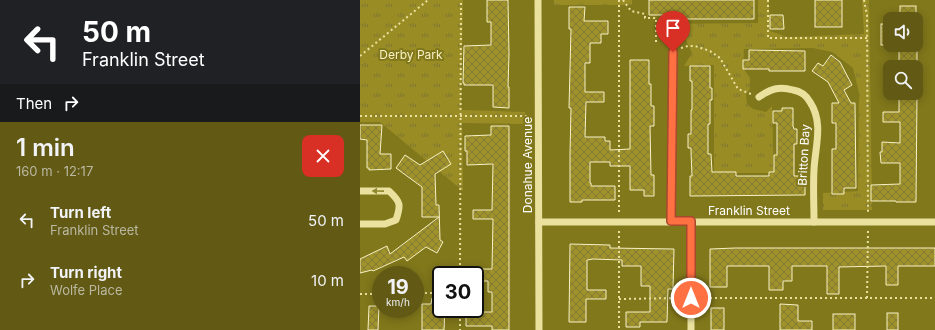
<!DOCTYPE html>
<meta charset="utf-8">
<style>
:root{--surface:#615914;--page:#6a6222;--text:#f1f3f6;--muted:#bab8a0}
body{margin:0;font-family:Inter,sans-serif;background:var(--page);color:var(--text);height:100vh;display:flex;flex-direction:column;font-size:15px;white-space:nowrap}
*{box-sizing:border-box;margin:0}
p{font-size:13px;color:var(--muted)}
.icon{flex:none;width:22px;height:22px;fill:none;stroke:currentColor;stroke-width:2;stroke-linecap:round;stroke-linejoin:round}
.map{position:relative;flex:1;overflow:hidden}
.drawer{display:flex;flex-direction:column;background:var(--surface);width:360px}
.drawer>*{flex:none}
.banner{background:#202124;color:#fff;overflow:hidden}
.buttons{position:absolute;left:523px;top:12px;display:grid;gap:8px}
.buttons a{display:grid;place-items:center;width:40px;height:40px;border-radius:8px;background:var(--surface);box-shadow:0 2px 10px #0003;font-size:20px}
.speed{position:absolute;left:12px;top:266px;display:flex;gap:8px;font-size:20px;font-weight:700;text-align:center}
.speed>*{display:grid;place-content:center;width:52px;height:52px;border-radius:50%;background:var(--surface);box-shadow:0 2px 10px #0003;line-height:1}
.speed small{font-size:10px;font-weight:400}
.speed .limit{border:2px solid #111;border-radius:6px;background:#fff;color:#111}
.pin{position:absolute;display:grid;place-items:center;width:34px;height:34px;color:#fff;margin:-41px -17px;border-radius:50% 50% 50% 0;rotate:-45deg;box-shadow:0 0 4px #0007}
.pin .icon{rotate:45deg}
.me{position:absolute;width:44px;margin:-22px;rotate:0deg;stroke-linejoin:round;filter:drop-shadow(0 0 3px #0008)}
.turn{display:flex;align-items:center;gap:14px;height:84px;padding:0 16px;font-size:18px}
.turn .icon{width:52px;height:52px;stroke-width:2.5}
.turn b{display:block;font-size:28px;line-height:34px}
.then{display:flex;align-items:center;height:38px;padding:0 16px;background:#0003;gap:8px;font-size:15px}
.round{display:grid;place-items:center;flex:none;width:42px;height:42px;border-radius:8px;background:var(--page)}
.summary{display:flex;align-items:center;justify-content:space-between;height:68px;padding:0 16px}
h1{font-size:24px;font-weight:600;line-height:30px}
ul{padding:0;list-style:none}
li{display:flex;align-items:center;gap:12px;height:60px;padding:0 16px}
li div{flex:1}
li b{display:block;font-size:15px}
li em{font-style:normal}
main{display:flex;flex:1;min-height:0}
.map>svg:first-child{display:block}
</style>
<main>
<section class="drawer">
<div class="banner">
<div class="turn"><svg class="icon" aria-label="left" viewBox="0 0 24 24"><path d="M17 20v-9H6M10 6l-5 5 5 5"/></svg><div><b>50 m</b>Franklin Street</div></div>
<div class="then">Then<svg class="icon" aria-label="right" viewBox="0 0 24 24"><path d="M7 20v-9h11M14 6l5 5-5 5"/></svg></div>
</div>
<div class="summary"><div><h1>1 min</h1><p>160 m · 12:17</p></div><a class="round" style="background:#d93025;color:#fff"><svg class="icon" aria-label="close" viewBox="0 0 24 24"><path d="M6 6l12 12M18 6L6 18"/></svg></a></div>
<ul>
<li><svg class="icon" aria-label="left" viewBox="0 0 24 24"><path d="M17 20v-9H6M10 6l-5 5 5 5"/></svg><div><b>Turn left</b><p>Franklin Street</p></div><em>50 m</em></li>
<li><svg class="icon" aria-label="right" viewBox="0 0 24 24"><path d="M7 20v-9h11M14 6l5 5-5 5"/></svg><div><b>Turn right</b><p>Wolfe Place</p></div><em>10 m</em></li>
</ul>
</section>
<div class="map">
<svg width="575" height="330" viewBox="0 0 575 330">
<defs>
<pattern id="park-tufts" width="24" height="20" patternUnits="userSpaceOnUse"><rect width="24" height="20" fill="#998c25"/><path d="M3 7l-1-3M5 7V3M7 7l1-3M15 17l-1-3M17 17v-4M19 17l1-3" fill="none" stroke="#7e7633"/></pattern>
<pattern id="building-cross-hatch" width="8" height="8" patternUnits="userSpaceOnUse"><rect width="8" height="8" fill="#9f922a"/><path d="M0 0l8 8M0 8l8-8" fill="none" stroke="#827a36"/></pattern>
</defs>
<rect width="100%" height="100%" fill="#81771b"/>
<g fill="url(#park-tufts)">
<polygon points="0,0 103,0 101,110 165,112 166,124 102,123 103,191 20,122 0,122"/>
<rect x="194" y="0" width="78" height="5"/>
<polygon points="398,0 409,0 410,31 428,37 504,34 502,0 509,0 512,210 463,210 463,193 498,191 499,93 493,68 472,52 453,48 384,49 383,68 390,78 390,89 386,94 387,104 393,109 406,112 412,106 414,173 354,173 354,65 324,66 332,53 325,38 301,37 302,24 398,23"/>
</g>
<g fill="url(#building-cross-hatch)" stroke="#f7f1c4">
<polygon points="127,0 148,0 149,54 148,87 149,87 149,108 133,107 133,85 104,85 104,83 103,83 104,46 131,45 131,22 127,22"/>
<polygon points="289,0 394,0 394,19 303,19 303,15 289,15"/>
<rect x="455" y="0" width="27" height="27"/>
<rect x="540" y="6" width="16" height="13"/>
<polygon points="209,7 225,7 224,21 248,21 248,34 241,34 241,43 230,43 230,63 225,63 225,92 244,92 244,102 226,102 225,137 245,137 245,141 250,141 250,150 270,149 270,60 289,60 289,84 291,84 291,106 294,106 294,126 290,126 291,175 294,175 294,196 284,196 284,190 270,190 270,166 250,166 250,162 230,162 230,183 231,183 231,186 255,186 255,200 222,200 222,202 210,202 210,154 211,108 209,108 211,29 209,29"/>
<polygon points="410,15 423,15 424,29 410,29"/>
<rect x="521" y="24" width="9" height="21"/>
<rect x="539" y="45" width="18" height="17"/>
<polygon points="389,50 445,51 445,71 409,71 409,69 383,69 383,60 389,60"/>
<polygon points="471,55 480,62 492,85 484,90 491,103 495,103 496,188 484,188 484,194 472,194 472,149 476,149 476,123 472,123 472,103 479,103 468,82 452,71 458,63 463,66"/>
<polygon points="330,66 350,66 350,88 352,88 352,100 350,100 350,124 348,124 348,154 351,154 352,172 376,172 376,176 409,176 409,172 414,172 414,155 417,155 417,123 413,123 413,111 422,111 422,108 433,108 433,126 434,129 437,129 437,144 434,144 434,176 445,176 445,195 330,196 330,176 332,176 331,152 331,148 328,148 328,134 331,134 331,110 332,110 332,81 330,81"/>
<polygon points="539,94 557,94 556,202 536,202 536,201 511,201 511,185 540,184 540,163 521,163 520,152 522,152 522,142 540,143 540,122 523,122 523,112 539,112"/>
<polygon points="0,125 22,125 20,154 31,154 31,169 9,170 9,168 7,168 7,140 0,139"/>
<polygon points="131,126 149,126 149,330 132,330 132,326 106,326 106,312 132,312 132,292 128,292 128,281 115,281 115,269 132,269 133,219 113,219 113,210 132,210 133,164 107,165 107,151 105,151 105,136 131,135"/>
<polygon points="83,151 91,164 75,174 76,205 79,205 80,240 83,242 77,253 66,247 47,261 44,257 13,271 12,270 0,273 0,259 27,246 30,254 79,217 62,217 62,187 36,168 45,155 60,165"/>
<polygon points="210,244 250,245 250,248 314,249 313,289 308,289 307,322 280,322 280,327 266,327 266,312 290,312 290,286 281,286 281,266 262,266 262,260 233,259 227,260 227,290 246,290 246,299 226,299 226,322 209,322"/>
<polygon points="375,248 575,248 575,266 538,266 538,285 526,285 526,266 479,267 479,294 467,294 467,266 432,266 432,281 423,281 423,290 409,290 409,266 367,266 367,287 350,287 350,249"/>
<polygon points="72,298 81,298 81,309 85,309 84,330 62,330 62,304 71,304"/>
<polygon points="420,304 438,305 438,321 452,321 452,330 420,330"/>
<polygon points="9,306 19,306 18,330 8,330"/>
<rect x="351" y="308" width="13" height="22"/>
<rect x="527" y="313" width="11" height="17"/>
<rect x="473" y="314" width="22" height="16"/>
</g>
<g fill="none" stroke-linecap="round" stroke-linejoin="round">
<g stroke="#eae19f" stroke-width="2" stroke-dasharray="2 3" stroke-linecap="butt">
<polyline points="259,0 259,213"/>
<polyline points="263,0 271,11 285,14 285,18 296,18 296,43"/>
<polyline points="408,0 408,38 507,38"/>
<polyline points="504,0 507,15 508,213"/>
<polyline points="321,48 328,46 335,46 350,51 360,58 378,89 391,94"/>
<polyline points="0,56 68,0"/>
<polyline points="0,116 169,116"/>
<polyline points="259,231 259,330"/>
<polyline points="100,275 101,0"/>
<polyline points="55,293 81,293"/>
<polyline points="0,294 21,294"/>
<polyline points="340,298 575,298"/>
<polyline points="507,298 508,231"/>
<polyline points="259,299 322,298"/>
<polyline points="100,309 100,330"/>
</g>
<g stroke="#eae19f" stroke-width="7">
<polyline points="178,0 179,330"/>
<path d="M399,97C410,89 419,86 433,90C440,91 446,95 450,102C464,123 455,147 454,170C453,187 454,205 454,222"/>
<path d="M0,191H29C41,202 41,205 36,220L25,224H0"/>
<polyline points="311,221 313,52"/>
<polyline points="179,222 575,222"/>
<polyline points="331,330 331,221"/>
</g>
</g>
<defs><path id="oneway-solid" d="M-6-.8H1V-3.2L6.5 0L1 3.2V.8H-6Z"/></defs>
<use fill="#91872f" href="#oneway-solid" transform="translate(18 191) rotate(-179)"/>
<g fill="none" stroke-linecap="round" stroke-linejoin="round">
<g stroke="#a6492c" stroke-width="10">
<polyline id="route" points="313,52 311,221 331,221 331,298"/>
</g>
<use href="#route" stroke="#ff7043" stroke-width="7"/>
</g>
<g text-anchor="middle" stroke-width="4" stroke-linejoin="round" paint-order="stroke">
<g font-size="12" fill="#f7f1c4" stroke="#81771b">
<text x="51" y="59">Derby Park</text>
</g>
<g font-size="12" fill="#fff" stroke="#81771b">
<text transform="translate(444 155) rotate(-87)" y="4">Britton Bay</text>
<text transform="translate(168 165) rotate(-90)" y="4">Donahue Avenue</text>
<text x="389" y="215">Franklin Street</text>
</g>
</g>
</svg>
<div class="buttons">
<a><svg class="icon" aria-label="sound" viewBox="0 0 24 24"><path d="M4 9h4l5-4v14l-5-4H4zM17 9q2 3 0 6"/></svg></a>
<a><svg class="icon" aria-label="search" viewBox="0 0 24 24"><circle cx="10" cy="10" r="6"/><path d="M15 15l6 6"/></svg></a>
</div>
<div class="speed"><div>19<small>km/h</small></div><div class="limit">30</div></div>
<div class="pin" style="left:313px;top:52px;background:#d93025"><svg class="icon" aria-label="arrive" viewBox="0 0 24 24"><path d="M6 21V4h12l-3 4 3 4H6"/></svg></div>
<svg class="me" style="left:331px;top:298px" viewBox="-20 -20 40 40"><circle r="17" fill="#ff7043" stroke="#fff" stroke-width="3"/><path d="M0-11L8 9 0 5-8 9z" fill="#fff"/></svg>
</div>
</main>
